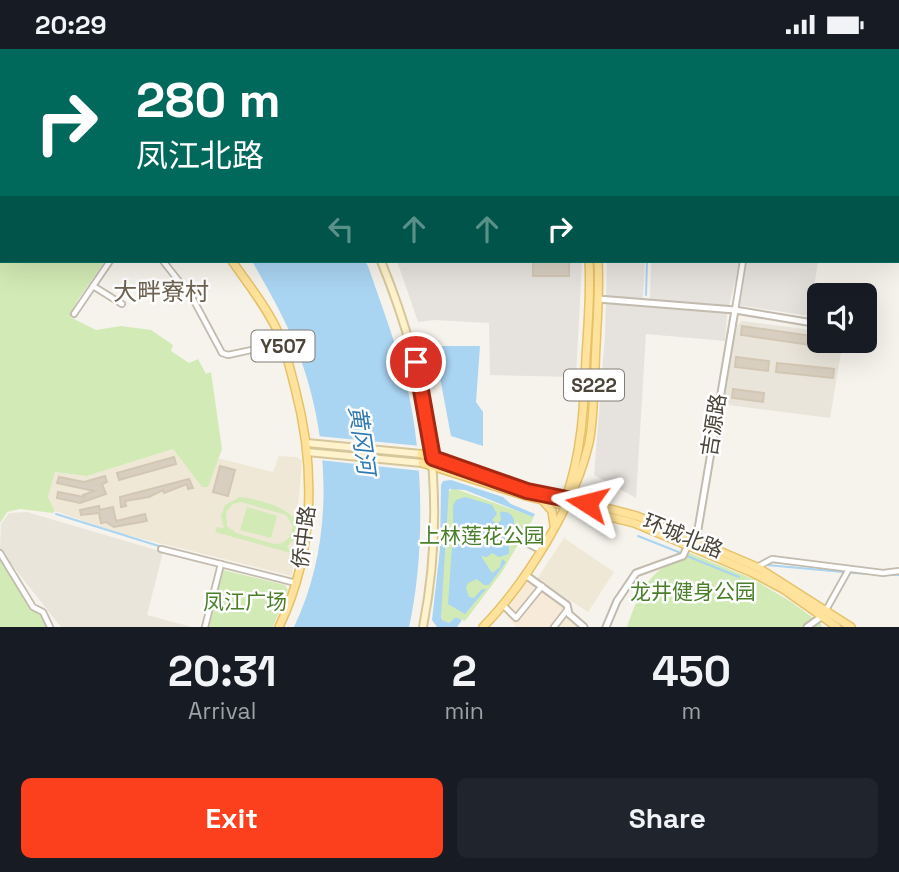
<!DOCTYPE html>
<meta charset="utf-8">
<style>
:root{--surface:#171b24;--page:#20242c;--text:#f1f3f6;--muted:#9ea1a6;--accent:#fc3f1d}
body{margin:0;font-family:"Space Grotesk","Noto Sans SC",sans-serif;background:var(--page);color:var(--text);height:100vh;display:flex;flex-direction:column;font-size:26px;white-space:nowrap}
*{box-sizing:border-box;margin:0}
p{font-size:23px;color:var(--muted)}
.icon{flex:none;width:38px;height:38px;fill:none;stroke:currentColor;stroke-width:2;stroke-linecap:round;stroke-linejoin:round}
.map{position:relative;height:578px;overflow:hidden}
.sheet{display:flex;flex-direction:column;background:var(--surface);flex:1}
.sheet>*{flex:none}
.top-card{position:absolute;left:0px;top:0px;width:900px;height:214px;box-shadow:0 7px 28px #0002;background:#00695c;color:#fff;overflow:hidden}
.controls{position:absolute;left:807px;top:234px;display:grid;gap:14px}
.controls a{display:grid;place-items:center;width:70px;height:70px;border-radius:10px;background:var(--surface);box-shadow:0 7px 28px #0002;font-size:35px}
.pin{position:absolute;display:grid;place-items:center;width:60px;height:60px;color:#fff;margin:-30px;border:4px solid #fff;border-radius:50%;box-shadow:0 2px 7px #0007}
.me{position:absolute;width:77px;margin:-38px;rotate:279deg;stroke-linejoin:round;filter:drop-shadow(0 0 5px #0008)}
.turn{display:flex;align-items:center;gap:24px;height:147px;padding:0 21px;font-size:32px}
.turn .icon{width:91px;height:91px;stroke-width:2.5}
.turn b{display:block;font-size:49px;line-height:60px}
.lanes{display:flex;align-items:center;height:66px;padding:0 21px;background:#0003;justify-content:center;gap:35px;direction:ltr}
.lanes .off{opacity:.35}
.eta{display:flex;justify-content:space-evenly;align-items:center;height:119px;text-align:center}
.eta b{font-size:42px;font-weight:600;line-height:49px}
.button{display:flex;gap:14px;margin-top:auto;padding:14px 21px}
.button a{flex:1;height:80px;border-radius:10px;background:var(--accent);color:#fff;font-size:28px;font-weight:600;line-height:80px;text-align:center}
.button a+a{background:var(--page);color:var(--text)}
.status{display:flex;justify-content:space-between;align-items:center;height:49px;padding:0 35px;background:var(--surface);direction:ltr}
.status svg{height:19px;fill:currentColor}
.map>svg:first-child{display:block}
</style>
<div class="status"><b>20:29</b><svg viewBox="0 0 49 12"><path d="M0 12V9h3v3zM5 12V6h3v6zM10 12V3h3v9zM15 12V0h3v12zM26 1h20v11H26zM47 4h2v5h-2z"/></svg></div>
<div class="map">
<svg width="899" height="578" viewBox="0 0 899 578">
<rect width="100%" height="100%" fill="#f6f3ec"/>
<g fill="#eae5da">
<polygon points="742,272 819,282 819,292 843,292 830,369 720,355 735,278"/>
<polygon points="27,463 163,503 147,566 192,578 61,578 0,501 1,475 9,464"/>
</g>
<polygon fill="#f7ead8" points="527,527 567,556 569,565 584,578 516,578 502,561"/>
<g fill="#e6e2dd">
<polygon points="397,212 582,212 576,328 490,326 489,274 434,271 418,273"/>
<polygon points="607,212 645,212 643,249 650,250 651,212 740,212 727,265 725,292 646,285 636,449 594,426 605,287"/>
<polygon points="744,212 818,212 810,267 738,256"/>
</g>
<g fill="#efe8d6">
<polygon points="173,400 202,438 207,438 218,409 273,423 279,407 297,408 302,412 292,527 119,484 55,462 48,448 55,423 87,427"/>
<polygon points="564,489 614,523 588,563 537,530"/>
</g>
<g fill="#d2eab5" fill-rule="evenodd">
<polygon points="0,79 2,212 105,212 77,252 70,268 96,281 121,277 151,281 173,296 171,302 189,314 198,310 206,325 211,323 222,400 208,438 202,438 173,400 87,427 55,423 48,448 55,462 53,464 20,460 7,463 0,474"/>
<polygon points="453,439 534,468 502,523 465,572 456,568 449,574 442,571 440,559 448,443"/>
<path d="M240,448C262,450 325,468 286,498L292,500L291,504L215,483L217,478L224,479L221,467L225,456ZM241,453L286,466L293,477L289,489L282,494L274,495L236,484L227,477L226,463L233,455Z"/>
<polygon points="247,458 277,467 271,489 240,481"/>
<path d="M690,504L753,530L793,554L821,575L822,578H627C634,558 643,533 661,520C670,513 682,512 690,504Z"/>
<polygon points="0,508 31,559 42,567 47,578 0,578"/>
<polygon points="223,521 285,536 288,541 273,578 209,578"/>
</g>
<g fill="#a9d4f2">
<path d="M252,212H365L368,217C381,255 396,294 406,334C424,404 425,508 409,578H294C339,485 330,365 285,273C275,252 263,232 252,212Z"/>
<polygon points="434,297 480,297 476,353 483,363 483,397 451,387"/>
<polygon points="451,431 503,448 511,455 535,465 533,468 465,441 449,440 441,567 442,571 449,574 456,568 462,571 457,578 437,578 432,571 440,500 441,436 443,432"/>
<path d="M465,448L492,456L497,465L492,471L497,475L501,471L500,463C512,461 518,472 512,482H507L505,488L509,493V505L499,508L492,504L487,508L481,507L492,524L500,518L502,510L506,513L489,536H484L477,530L468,534L466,539L469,548L474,549L482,540H486L465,565L448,555L452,498L458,495L459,485L453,482V457L456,451Z"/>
</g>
<polygon fill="#f6f3ec" points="317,387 421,397 422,422 319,411"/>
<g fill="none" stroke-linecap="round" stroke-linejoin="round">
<g stroke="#a9d4f2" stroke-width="2">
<polyline points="652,2 652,0"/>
<polyline points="646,246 647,212"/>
<polyline points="56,465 162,498"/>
<polyline points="638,487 681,504"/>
<polyline points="687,507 739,528"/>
<polyline points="225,514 290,530"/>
<polyline points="767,516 843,523"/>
<polyline points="852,524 899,526"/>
</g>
</g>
<g fill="#d8cfc1" stroke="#d3c7b4" stroke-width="2">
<rect x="533" y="212" width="36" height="15"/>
<polygon points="742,277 819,288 819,294 811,293 810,296 741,286"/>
<polygon points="736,308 769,312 768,322 735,318"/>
<polygon points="777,314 834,320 833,329 776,323"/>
<polygon points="733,340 764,344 763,353 732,349"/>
<polygon points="174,408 176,415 119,431 117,424"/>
<polygon points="220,417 235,421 228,447 213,443"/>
<polygon points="105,427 107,433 102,435 106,445 80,454 57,449 58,443 84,448 83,446 94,442 57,434 59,428 84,433"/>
<polygon points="189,430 193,439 188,440 187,435 164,444 163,441 149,448 125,452 126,457 121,458 120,448"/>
<polygon points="99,457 100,461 113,458 116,472 145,465 147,472 114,478 106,473 101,474 99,464 81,466 80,461"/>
</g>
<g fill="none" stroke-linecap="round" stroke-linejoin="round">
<g stroke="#c2bbae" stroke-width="8">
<g id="minor">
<polyline points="779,2 779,0"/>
<polyline points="163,212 193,250 222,304 228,306 284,294"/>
<polyline points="93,237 122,255"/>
<polyline points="735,261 743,212"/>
<polyline points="74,265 110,212"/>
<polyline points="161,500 296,534"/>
<polyline points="0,504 33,558 43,563 50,578"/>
<polyline points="757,518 772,510 883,524 899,522"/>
<polyline points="505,558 516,569 542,537"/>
<polyline points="826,561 849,520"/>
<polyline points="205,578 221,515"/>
<polyline points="554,578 568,560"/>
</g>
</g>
<g stroke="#c2bbae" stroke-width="9">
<g id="tertiary">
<polyline points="598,250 735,261 819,275"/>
<polyline points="521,491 539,500"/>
<polyline points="696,492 735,261"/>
<polyline points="527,527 567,556 569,565 584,578"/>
<polyline points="606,578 617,552 636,524 683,507 688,496"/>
<polyline points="807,578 821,568"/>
</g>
</g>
<g stroke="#d6c79b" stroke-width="10">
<g id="secondary">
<polyline points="235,0 237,2"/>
<path d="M381,212C430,332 448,450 423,578"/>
<polyline points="307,394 421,405"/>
<polyline points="307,403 422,414"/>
</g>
</g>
<g stroke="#e6c16a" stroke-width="10">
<g id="primary">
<polyline points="45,0 47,2"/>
<polyline points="519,0 519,2"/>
<polyline points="527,0 528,2"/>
<path d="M232,212C248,235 266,257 278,283C286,301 290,320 295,339C316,419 315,503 279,578"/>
<polyline points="421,405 527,441 587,454 637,467 757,518 851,578"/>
<polyline points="422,414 526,447 634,474 753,524 783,540 837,578"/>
<path d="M565,451C582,405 584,357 586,308C588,276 591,244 589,212"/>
<polyline points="544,453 552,462 554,476"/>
<path d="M483,578C526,534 575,455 589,394C594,370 593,344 595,319C596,283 600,248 598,212"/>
</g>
</g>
<use href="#minor" stroke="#fff" stroke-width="4.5"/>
<use href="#tertiary" stroke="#fff" stroke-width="5"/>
<use href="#secondary" stroke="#fff3cd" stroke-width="6"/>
<use href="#primary" stroke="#ffe39c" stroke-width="7"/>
</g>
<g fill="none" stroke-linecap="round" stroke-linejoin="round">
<g stroke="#a42913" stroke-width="18">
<polyline id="route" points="416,313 433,409 527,442 587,454"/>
</g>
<use href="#route" stroke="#fc3f1d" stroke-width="12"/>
</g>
<g text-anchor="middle" stroke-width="5" stroke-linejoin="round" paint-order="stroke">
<g fill="#fff" stroke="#817c74" stroke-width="2">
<rect x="251.5" y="281.5" width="63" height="31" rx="5"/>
<rect x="564" y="320.5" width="60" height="31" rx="5"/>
</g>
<g font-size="19" font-weight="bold" fill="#4b4439">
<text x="283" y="304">Y507</text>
<text x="594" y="343">S222</text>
</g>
<g font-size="21" fill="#4b4439" stroke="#fff">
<text transform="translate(714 376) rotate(-81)" y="7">吉源路</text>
<text transform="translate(683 487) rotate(22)" y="7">环城北路</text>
<text transform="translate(304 488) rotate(-83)" y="7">侨中路</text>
</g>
<g font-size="21" fill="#4a7f2a" stroke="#fff">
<text x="482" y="494">上林莲花公园</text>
<text x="693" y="550">龙井健身公园</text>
<text x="245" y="560">凤江广场</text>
</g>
<g font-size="23" font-style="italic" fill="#2e7ab2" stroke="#fff">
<text transform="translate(362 391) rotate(82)" y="8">黄冈河</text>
</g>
<g font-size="24" fill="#6e6250" stroke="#fff">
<text x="161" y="251">大畔寮村</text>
</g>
</g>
</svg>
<div class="controls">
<a><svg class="icon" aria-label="sound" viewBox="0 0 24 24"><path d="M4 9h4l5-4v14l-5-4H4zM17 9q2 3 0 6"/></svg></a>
</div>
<div class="pin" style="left:416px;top:313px;background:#d93025"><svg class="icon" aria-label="arrive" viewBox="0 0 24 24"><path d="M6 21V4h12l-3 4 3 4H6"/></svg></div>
<svg class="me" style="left:587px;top:454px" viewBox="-20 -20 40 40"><path d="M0-17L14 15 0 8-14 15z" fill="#fc3f1d" stroke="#fff" stroke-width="4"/></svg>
<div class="top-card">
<div class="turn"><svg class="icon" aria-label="right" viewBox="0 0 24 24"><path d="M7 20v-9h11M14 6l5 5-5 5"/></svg><div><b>280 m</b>凤江北路</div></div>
<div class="lanes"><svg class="icon off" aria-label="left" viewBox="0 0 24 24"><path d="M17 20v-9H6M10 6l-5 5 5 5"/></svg><svg class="icon off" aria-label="ahead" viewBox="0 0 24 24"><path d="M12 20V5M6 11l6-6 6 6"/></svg><svg class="icon off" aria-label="ahead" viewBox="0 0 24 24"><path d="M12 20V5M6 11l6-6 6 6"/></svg><svg class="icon" aria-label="right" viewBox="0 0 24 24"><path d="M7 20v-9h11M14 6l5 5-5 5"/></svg></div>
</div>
</div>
<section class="sheet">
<div class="eta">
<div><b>20:31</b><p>Arrival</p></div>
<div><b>2</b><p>min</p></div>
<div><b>450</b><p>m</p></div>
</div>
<div class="button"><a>Exit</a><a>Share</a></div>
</section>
